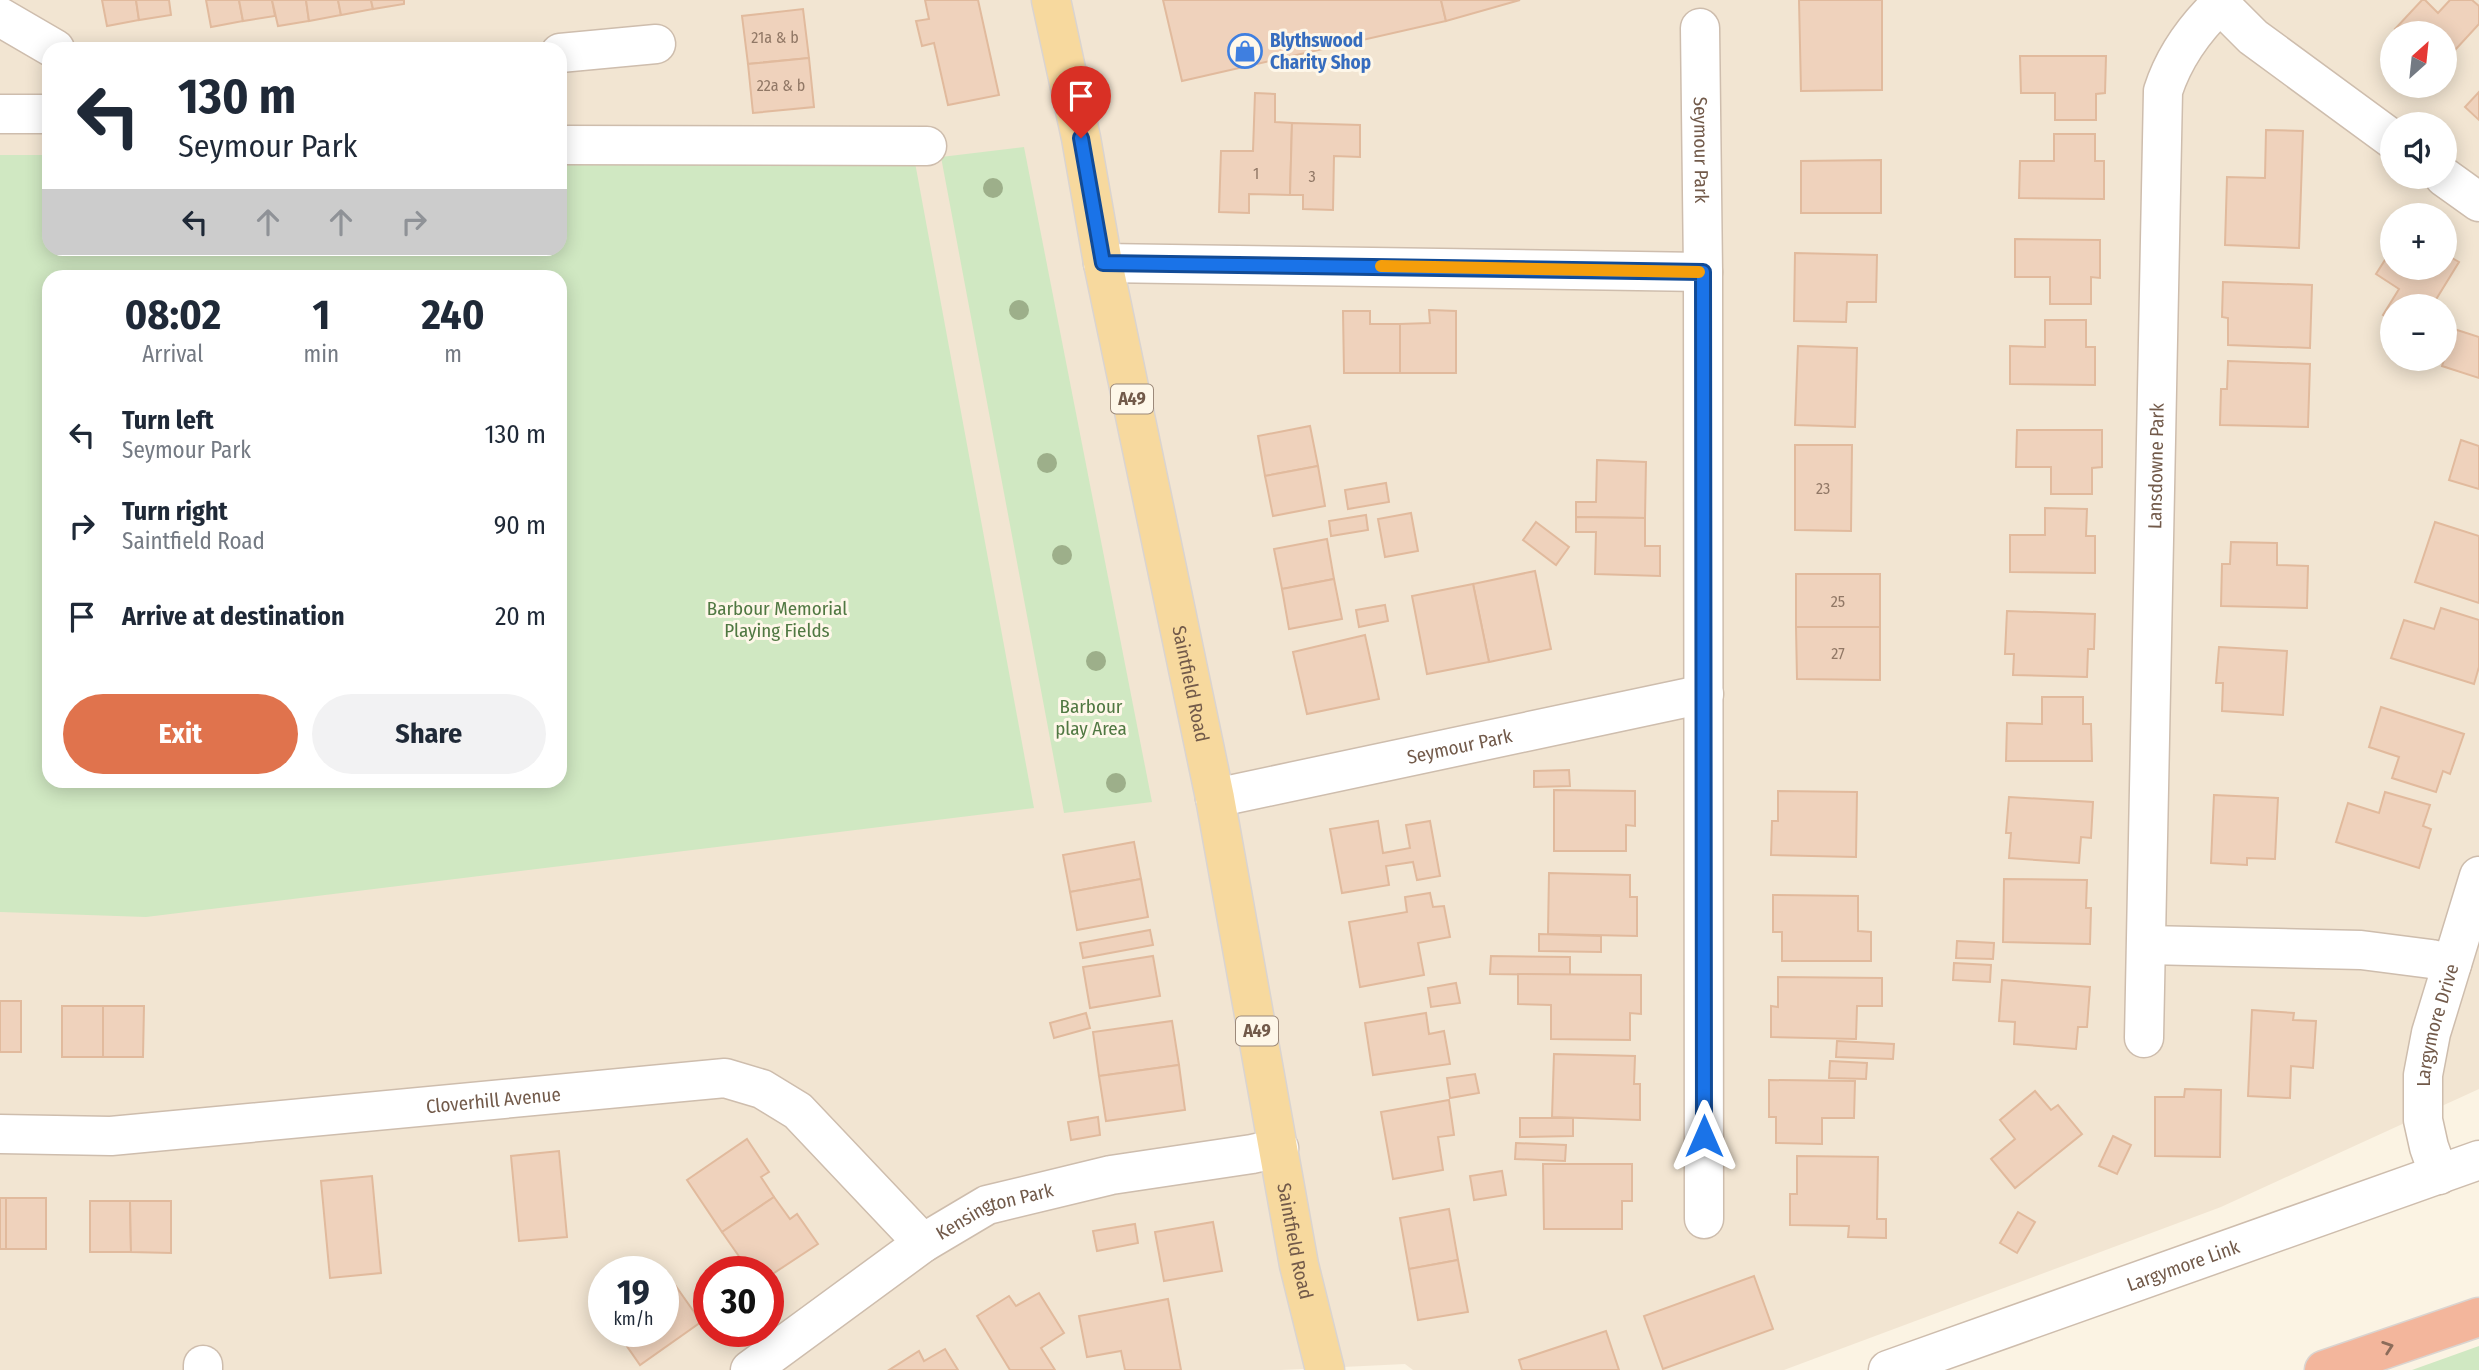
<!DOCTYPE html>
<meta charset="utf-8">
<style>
:root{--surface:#fff;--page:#f2f2f3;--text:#1f2937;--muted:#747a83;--accent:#e0734d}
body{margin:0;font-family:"Fira Sans Condensed",sans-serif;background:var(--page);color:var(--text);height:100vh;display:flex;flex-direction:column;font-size:26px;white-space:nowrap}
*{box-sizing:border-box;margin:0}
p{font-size:23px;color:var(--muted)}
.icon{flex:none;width:38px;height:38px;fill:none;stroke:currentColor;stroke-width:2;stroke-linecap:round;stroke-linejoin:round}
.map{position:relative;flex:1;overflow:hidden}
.sheet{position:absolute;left:42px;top:270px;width:525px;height:518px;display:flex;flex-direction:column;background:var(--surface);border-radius:21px;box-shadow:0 4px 18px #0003}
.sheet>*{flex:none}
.top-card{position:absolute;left:42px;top:42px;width:525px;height:214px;border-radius:21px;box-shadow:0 4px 18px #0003;background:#fff;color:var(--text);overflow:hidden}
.needle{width:46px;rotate:27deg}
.controls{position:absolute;left:2380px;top:21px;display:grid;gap:14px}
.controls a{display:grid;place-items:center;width:77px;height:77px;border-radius:50%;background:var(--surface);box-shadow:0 4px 18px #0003;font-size:35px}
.speed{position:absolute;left:588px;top:1256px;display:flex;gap:14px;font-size:35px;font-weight:700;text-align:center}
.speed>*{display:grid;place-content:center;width:91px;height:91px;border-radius:50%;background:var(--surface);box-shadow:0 4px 18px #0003;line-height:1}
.speed small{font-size:18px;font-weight:400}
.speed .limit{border:10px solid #d22;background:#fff;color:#111}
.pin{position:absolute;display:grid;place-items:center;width:60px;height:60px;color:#fff;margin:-72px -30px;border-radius:50% 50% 50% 0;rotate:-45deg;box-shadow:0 0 7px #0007}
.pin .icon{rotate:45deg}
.me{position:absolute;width:77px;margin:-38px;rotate:0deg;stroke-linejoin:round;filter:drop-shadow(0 0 5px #0008)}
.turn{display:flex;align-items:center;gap:24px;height:147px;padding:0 21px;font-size:32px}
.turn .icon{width:91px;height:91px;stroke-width:2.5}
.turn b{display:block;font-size:49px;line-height:60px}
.lanes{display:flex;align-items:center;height:66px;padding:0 21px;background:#0003;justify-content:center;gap:35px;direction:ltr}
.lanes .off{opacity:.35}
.eta{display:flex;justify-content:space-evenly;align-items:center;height:119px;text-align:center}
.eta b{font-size:42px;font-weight:700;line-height:49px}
.cta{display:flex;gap:14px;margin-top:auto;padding:14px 21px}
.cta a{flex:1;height:80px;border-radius:42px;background:var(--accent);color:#fff;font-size:28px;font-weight:700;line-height:80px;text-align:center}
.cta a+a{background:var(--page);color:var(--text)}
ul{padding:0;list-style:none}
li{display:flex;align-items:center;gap:21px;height:91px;padding:0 21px}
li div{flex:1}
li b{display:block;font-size:26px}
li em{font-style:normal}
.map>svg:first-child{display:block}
</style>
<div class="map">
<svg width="2479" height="1370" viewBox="0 0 2479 1370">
<rect width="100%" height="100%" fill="#fbf3e3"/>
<path fill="#f2e5d2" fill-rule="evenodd" d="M0,0H2479V1089L2221,1207L1784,1370H1413L1405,1364L1281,1370H0ZM2392,33H2445V86H2392ZM49,49H560V248H49ZM2392,124H2445V177H2392ZM2392,215H2445V268H2392ZM49,276H560V780H49ZM2392,306H2445V359H2392ZM604,1272H663V1332H604ZM709,1272H768V1332H709Z"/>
<g fill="#d0e8c2" fill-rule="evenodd">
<polygon points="1024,147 1152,802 1064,813 941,157"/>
<path d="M0,155H49V248H560V156L914,157L1034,808L146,917L0,912ZM49,276H560V780H49Z"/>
<polygon points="2479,1346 2479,1370 2412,1370"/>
</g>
<g fill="#efd2bc" stroke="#e1ba9d" stroke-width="2">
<polygon points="102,0 136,0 139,20 107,26"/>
<polygon points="136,0 169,0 171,15 139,20"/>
<polygon points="206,0 239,0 243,21 211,27"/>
<polygon points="239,0 272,0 275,16 243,21"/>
<polygon points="272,0 306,0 309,21 278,26"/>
<polygon points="306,0 338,0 341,15 309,21"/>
<polygon points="338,0 371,0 373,9 341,15"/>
<polygon points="371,0 404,0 404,4 373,9"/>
<polygon points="925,0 978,0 999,95 948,105 934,43 922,46 916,21 929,19"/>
<polygon points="1163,0 1441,0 1446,21 1182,81"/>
<polygon points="1441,0 1520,0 1446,21"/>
<polygon points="1799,0 1882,0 1882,90 1801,91"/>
<polygon points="2422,0 2425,0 2438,13 2450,0 2472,0 2479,6 2479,24 2445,61 2445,33 2399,33 2395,29"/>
<polygon points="803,9 809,58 748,64 742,16"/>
<polygon points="2020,56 2106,56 2105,93 2096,94 2096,120 2055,120 2055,93 2021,93"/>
<polygon points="809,58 814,107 753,113 748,64"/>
<polygon points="2479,92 2479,120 2465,107"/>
<polygon points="1255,93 1275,94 1275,122 1292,123 1290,195 1249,194 1249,213 1219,212 1221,151 1253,151"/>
<polygon points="1292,123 1360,125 1360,157 1334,156 1333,210 1303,209 1303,195 1290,195"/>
<polygon points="2266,130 2303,131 2299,248 2225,245 2227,177 2265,178"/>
<polygon points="2054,134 2095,134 2095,161 2104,161 2104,199 2019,198 2020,161 2054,161"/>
<polygon points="1881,160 1881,213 1801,213 1801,161"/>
<polygon points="2015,239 2100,240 2100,278 2091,277 2091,304 2050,304 2050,277 2015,277"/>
<polygon points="2392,249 2392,268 2445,268 2445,254 2459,262 2432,306 2392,306 2392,321 2383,315 2399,289 2376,274"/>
<polygon points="1795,253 1877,255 1876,302 1847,302 1846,322 1794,321"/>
<polygon points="2223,282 2312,285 2310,348 2228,345 2228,318 2222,317"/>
<polygon points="1429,310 1456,311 1456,373 1400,373 1400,324 1430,323"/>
<polygon points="1343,311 1370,311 1370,324 1400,324 1400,373 1344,373"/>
<polygon points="2045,320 2086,320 2086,347 2095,347 2095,385 2010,384 2010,346 2045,347"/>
<polygon points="2454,329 2479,337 2479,378 2442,366"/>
<polygon points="1798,346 1857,348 1855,427 1795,425"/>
<polygon points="2228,361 2310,364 2308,427 2220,425 2221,389 2227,389"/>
<polygon points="1310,426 1318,466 1265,476 1258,436"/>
<polygon points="2017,430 2102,430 2102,467 2092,468 2092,494 2051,494 2051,467 2016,467"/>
<polygon points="2461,440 2479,446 2479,489 2449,480"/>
<polygon points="1795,445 1852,445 1851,531 1795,530"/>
<polygon points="1597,460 1646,462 1645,518 1576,517 1576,502 1596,502"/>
<polygon points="1318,466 1325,506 1273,516 1265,476"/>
<polygon points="1386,483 1389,502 1348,509 1345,490"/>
<polygon points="2045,508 2087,509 2086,536 2095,536 2095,573 2010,572 2010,535 2045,535"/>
<polygon points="1411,513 1418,551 1385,557 1378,519"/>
<polygon points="1366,515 1368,530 1331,536 1329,521"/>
<polygon points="1576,517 1645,518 1645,546 1660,546 1660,576 1595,574 1596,532 1576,532"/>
<polygon points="1536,522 1569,547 1556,565 1523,540"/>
<polygon points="2435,522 2479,536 2479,603 2415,582"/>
<polygon points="1327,539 1334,579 1282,589 1274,549"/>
<polygon points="2231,542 2277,543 2277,565 2308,566 2307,608 2221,606 2222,564 2230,564"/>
<polygon points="1535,571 1551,649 1489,662 1473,584"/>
<rect x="1796" y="574" width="84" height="53"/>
<polygon points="1334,579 1342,619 1289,629 1282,589"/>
<polygon points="1473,584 1489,662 1427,674 1412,596"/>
<polygon points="1385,605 1388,621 1359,627 1356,610"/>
<polygon points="2441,608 2479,620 2479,667 2474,684 2391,658 2404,620 2434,629"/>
<polygon points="2007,611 2095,614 2094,649 2088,649 2087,677 2013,675 2014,654 2005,654"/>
<polygon points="1796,627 1880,627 1880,680 1797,679"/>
<polygon points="1365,635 1379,699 1307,714 1293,652"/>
<polygon points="2219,647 2287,651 2283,715 2222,711 2223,683 2216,683"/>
<polygon points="2042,697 2083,697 2083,724 2091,724 2092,761 2006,761 2007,723 2042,724"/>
<polygon points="2381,707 2464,734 2450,774 2443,771 2436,792 2392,778 2399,757 2369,747"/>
<polygon points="1569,770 1570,786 1534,787 1534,771"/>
<polygon points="1554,790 1635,791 1635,826 1626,825 1626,851 1554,851"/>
<polygon points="1778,791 1857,792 1856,857 1771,855 1772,821 1778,821"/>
<polygon points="2385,792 2430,805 2423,826 2431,829 2419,868 2336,842 2348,803 2379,813"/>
<polygon points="2214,795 2278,798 2275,859 2247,858 2247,865 2211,863"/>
<polygon points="2009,797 2093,802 2091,838 2081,837 2079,863 2009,858 2011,833 2006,833"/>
<polygon points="1378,821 1383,853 1410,848 1406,825 1430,821 1440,876 1417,880 1413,862 1386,866 1389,885 1342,893 1330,829"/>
<polygon points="1134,842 1141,879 1070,892 1063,855"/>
<polygon points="1549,873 1630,875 1630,897 1637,897 1637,936 1548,934"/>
<polygon points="1141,879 1148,917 1077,930 1070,892"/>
<polygon points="2004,879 2087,880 2086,908 2091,908 2090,944 2003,942"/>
<polygon points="1430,893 1433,907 1444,906 1450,937 1418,943 1424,975 1360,987 1349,922 1407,912 1405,897"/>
<polygon points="1773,895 1858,896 1858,931 1871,932 1871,961 1782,961 1782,932 1773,932"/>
<polygon points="1150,930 1153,945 1083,958 1080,943"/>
<polygon points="1539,934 1601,936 1601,952 1539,951"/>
<polygon points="1957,941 1994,943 1993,959 1956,958"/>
<polygon points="1153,956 1160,996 1090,1008 1083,967"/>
<polygon points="1491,956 1570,957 1570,975 1490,974"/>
<polygon points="1954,963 1991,965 1990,982 1953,980"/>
<polygon points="1518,974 1641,975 1641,1014 1630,1013 1630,1040 1551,1039 1551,1005 1518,1004"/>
<polygon points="1778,977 1882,978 1882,1006 1857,1006 1856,1039 1771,1037 1771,1006 1778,1007"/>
<polygon points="2002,980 2090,987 2087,1027 2078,1027 2076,1049 2014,1044 2015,1022 1999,1021"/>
<polygon points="1456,983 1460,1003 1431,1007 1428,988"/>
<rect x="0" y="1001" width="21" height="51"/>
<rect x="62" y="1006" width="41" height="51"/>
<polygon points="103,1006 144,1006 143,1057 103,1057"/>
<polygon points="2252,1010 2294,1013 2293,1020 2316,1021 2313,1068 2291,1066 2290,1098 2248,1096"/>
<polygon points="1086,1013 1090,1028 1054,1038 1050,1023"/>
<polygon points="1426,1013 1429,1034 1444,1031 1450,1064 1373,1075 1365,1023"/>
<polygon points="1172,1021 1179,1065 1099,1076 1093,1032"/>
<polygon points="1837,1041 1894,1044 1893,1059 1836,1057"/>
<polygon points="1554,1054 1635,1056 1634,1084 1640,1084 1640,1120 1552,1117"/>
<polygon points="1830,1061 1867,1063 1866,1079 1829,1078"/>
<polygon points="1179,1065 1185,1110 1106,1121 1099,1076"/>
<polygon points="1475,1074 1479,1093 1450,1098 1447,1078"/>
<polygon points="1769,1080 1855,1081 1854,1118 1822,1118 1822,1144 1776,1143 1776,1117 1769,1117"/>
<polygon points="2185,1089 2221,1090 2220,1157 2155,1156 2155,1097 2184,1097"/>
<polygon points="2035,1091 2051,1110 2058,1105 2082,1134 2015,1188 1991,1159 2015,1139 2000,1120"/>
<polygon points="1449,1100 1454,1135 1438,1137 1443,1170 1393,1179 1381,1112"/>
<polygon points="1098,1117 1100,1135 1071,1140 1068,1122"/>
<polygon points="1520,1118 1573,1118 1573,1136 1520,1137"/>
<polygon points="2113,1136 2131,1145 2117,1174 2099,1166"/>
<polygon points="747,1139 769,1172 761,1177 774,1197 722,1232 687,1180"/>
<polygon points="1516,1143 1566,1145 1565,1161 1515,1159"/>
<polygon points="559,1151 567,1237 519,1241 511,1156"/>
<polygon points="1797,1156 1878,1157 1877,1219 1886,1219 1886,1238 1848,1237 1849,1226 1790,1225 1790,1194 1797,1194"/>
<polygon points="1543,1164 1632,1164 1632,1201 1622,1201 1622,1229 1544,1229"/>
<polygon points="1502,1171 1506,1195 1474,1200 1470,1176"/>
<polygon points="372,1176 381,1273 330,1278 321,1181"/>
<polygon points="774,1197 790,1219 797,1214 818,1244 768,1277 768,1272 750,1272 722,1232"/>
<rect x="0" y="1198" width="6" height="51"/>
<rect x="6" y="1198" width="40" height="51"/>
<polygon points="90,1201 130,1201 131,1252 90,1252"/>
<polygon points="130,1201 171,1201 171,1253 131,1252"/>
<polygon points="1449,1209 1458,1260 1409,1269 1400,1218"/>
<polygon points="2018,1212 2035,1222 2017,1253 2000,1243"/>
<polygon points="1213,1222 1222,1271 1164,1281 1155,1232"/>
<polygon points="1135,1224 1138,1243 1097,1251 1093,1231"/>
<polygon points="1458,1260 1468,1312 1418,1320 1409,1269"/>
<polygon points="1754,1276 1773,1329 1663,1369 1644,1316"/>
<polygon points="673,1282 701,1322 640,1365 617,1332 663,1332 663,1289"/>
<polygon points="1039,1293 1064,1333 1041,1348 1055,1370 1010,1370 977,1316 1009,1296 1016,1306"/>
<polygon points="1168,1299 1181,1370 1125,1370 1121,1351 1087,1357 1079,1316"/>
<polygon points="1606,1331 1619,1370 1522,1370 1519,1360"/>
<polygon points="945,1349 958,1370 889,1370 919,1351 924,1361"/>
</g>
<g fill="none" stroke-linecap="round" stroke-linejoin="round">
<g stroke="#cebdad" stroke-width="41">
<g id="minor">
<polyline points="2216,0 2253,37 2392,139"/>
<polyline points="0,17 55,49"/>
<path id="s1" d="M1700,28L1703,272L1704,1219"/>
<polyline points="560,53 656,44"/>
<polyline points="0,114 49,114"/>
<polyline points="560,145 927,146"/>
<polyline points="2444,177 2479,202"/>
<polyline points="1103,263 1703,272"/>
<path id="s2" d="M1215,798L1704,694"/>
<polyline points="2147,945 2361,950 2431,959 2452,964"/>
<path id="s3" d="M2144,1038L2163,91C2174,57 2194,29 2220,4"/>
<path id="s4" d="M0,1134L111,1136L725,1078L762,1089L798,1111L923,1243"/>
<path id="s5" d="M2439,1175L2429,1147L2423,1120V1075L2431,1033L2479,876"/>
<polyline points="203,1365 203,1370"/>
<path id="s6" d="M750,1370L923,1243L987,1205L1111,1175L1252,1154L1279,1148"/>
<path id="s7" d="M1888,1370L2479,1160"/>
</g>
</g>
<g stroke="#dad4d0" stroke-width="41">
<g id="major">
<path id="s8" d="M1051,0L1081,138L1103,263L1215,798L1299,1265L1325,1370"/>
</g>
</g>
<g stroke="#dad4d0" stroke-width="41">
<polyline id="highway" points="2324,1370 2479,1317"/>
</g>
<use href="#minor" stroke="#fff" stroke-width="38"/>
<use href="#major" stroke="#f7d99e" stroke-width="38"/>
<use href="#highway" stroke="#f3b69c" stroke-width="38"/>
</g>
<g fill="#9daf8a">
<circle cx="993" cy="188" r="10"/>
<circle cx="1019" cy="310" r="10"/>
<circle cx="1047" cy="463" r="10"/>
<circle cx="1062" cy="555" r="10"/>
<circle cx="1096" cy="661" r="10"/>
<circle cx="1116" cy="783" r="10"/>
</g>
<defs><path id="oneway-chevron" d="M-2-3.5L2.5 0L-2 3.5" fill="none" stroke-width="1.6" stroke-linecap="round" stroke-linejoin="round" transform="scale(1.75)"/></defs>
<use stroke="#8c6c5a" href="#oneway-chevron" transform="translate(2388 1347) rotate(-19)"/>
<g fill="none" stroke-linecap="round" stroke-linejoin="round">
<g stroke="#114b97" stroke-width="18">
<polyline id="route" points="1081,138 1103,263 1703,272 1704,1136"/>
</g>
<use href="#route" stroke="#1a73e8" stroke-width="12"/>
<polyline stroke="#f59e0b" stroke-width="12" points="1381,266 1699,272"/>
</g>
<defs>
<g id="shop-ring" transform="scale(1.75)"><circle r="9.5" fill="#fef7e9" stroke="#3f7fe0" stroke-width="1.5"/><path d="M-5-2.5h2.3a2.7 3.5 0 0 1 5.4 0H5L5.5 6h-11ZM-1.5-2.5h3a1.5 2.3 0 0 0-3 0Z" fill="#3f7fe0"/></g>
</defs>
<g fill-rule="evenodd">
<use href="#shop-ring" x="1245" y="51"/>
</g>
<g text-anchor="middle" stroke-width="6" stroke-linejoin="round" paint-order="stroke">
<g font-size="16" fill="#917866">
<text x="775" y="43">21a &amp; b</text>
<text x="781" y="91">22a &amp; b</text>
<text x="1256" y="179">1</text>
<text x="1312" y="182">3</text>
<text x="1823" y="494">23</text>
<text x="1838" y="607">25</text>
<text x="1838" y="659">27</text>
</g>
<g fill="#fef7e9" stroke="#9c897a" stroke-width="2">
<rect x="1111" y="384.5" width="42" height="29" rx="5"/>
<rect x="1236" y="1016.5" width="42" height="29" rx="5"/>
</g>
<g font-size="18" font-weight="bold" fill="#725a4a">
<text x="1132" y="405">A49</text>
<text x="1257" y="1037">A49</text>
</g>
<g font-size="19" font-weight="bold" fill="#366cbe" stroke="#fef7e9" text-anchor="start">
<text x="1270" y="47">Blythswood<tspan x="1270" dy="22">Charity Shop</tspan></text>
</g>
<g font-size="19" fill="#725a4a" stroke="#fef7e9">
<text dy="7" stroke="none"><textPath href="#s1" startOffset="122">Seymour Park</textPath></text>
<text dy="7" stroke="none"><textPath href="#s3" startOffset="572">Lansdowne Park</textPath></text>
<text dy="7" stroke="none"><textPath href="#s8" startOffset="698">Saintfield Road</textPath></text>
<text dy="7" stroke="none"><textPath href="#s2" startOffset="250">Seymour Park</textPath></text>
<text dy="7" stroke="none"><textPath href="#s5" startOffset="154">Largymore Drive</textPath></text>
<text dy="7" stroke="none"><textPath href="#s4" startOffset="495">Cloverhill Avenue</textPath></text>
<text dy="7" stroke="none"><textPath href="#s6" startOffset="294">Kensington Park</textPath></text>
<text dy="7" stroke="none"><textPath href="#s8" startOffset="1265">Saintfield Road</textPath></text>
<text dy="7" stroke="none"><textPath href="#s7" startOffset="313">Largymore Link</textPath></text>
</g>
<g font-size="19" fill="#507842" stroke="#fef7e9">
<text x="777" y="615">Barbour Memorial<tspan x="777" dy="22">Playing Fields</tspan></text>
<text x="1091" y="713">Barbour<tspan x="1091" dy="22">play Area</tspan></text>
</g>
</g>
</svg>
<div class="controls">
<a><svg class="needle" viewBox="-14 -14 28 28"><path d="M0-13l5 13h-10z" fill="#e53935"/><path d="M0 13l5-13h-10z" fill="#747a83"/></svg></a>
<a><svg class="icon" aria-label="sound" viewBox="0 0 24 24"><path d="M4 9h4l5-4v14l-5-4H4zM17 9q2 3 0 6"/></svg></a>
<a>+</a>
<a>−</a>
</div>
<div class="speed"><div>19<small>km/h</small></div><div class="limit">30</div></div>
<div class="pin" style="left:1081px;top:138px;background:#d93025"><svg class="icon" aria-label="arrive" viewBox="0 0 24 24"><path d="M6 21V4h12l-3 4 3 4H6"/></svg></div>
<svg class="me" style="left:1704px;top:1136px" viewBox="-20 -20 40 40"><path d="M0-17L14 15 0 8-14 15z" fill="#1a73e8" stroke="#fff" stroke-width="4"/></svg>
<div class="top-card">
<div class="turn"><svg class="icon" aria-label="left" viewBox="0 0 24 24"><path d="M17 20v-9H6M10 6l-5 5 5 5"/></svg><div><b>130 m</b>Seymour Park</div></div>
<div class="lanes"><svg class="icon" aria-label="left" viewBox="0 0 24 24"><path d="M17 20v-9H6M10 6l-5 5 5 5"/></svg><svg class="icon off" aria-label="ahead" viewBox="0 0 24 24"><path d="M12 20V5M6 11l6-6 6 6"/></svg><svg class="icon off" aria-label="ahead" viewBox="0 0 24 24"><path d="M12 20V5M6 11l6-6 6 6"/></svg><svg class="icon off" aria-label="right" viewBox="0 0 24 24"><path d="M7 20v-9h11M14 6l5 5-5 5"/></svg></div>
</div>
<section class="sheet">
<div class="eta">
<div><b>08:02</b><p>Arrival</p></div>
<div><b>1</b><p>min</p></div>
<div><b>240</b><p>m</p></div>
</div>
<ul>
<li><svg class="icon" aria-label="left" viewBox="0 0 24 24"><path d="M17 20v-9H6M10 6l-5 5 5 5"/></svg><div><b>Turn left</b><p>Seymour Park</p></div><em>130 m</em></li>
<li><svg class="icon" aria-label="right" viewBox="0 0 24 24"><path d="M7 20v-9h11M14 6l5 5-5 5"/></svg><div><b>Turn right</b><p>Saintfield Road</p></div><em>90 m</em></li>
<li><svg class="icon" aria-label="arrive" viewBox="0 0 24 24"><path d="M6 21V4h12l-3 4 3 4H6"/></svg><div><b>Arrive at destination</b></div><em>20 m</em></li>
</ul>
<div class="cta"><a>Exit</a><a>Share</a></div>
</section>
</div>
